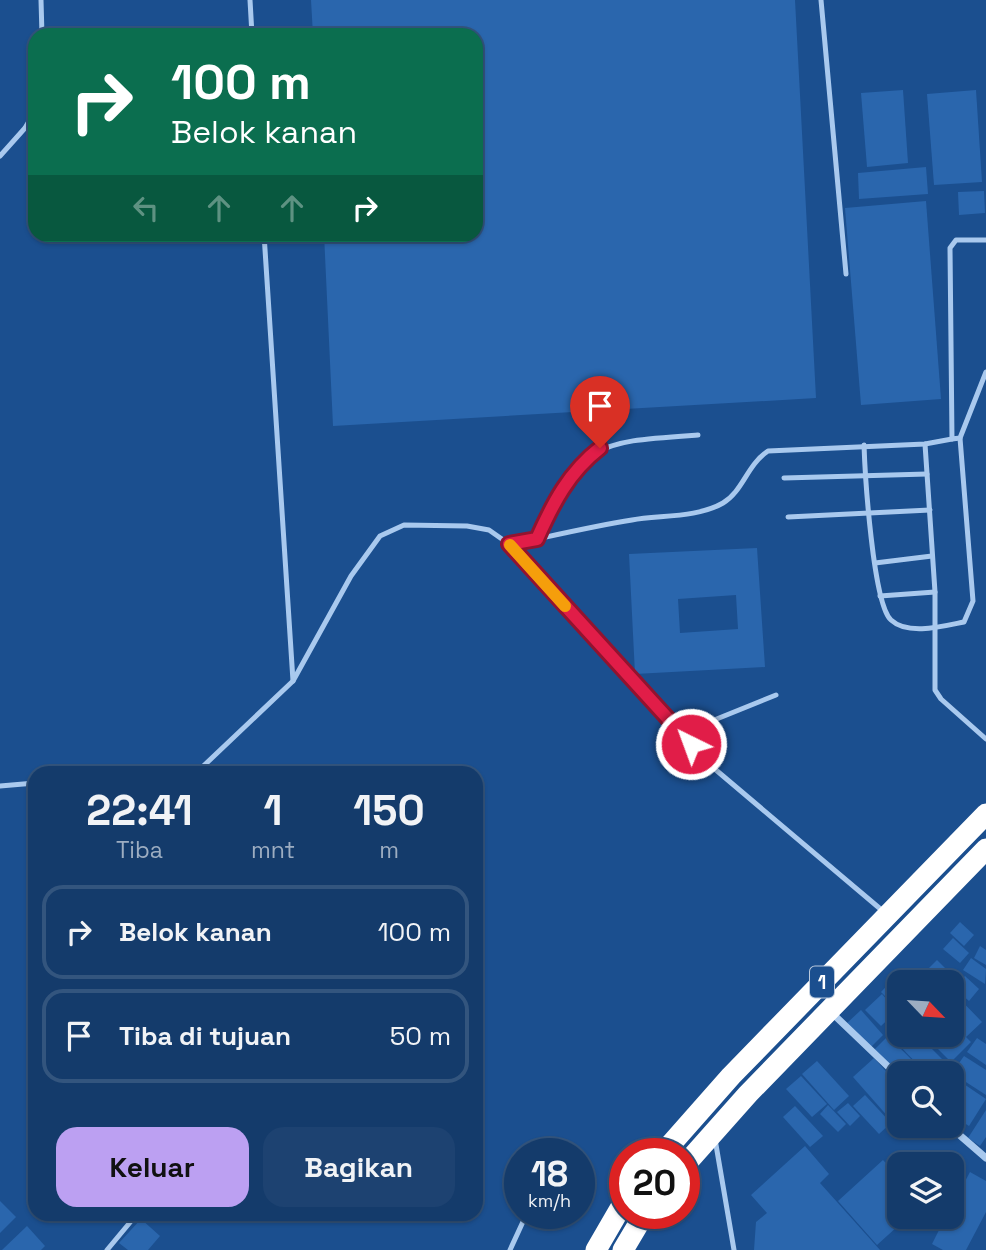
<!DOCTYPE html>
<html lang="id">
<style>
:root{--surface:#143b6b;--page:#1d4271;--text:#f1f3f6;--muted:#9dadc1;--line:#33557e;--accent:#bca0f2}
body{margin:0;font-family:"Space Grotesk",sans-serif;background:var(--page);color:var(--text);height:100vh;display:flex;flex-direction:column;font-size:26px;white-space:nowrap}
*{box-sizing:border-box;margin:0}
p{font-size:23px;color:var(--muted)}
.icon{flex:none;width:38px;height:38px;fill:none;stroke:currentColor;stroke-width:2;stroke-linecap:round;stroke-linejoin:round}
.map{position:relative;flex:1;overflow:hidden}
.sheet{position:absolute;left:28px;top:766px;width:455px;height:455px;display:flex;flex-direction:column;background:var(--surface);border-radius:21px;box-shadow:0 2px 5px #0004,0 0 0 2px var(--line)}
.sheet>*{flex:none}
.banner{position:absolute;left:28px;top:28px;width:455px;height:214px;border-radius:21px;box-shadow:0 2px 5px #0004,0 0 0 2px var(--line);background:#0b6e4f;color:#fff;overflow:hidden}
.needle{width:46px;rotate:115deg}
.fabs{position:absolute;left:887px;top:970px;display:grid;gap:14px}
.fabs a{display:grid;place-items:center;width:77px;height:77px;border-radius:14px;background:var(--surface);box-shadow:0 2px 5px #0004,0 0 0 2px var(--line);font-size:35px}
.speed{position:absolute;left:504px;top:1138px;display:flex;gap:14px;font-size:35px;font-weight:700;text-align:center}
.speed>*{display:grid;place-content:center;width:91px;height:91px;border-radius:50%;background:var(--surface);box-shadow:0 2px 5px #0004,0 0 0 2px var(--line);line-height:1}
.speed small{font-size:18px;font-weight:400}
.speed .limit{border:10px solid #d22;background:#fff;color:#111}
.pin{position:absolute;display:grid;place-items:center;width:60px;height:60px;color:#fff;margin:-72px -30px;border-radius:50% 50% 50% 0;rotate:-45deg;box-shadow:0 0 7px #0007}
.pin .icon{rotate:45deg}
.me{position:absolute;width:77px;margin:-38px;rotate:318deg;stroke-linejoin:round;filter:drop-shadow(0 0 5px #0008)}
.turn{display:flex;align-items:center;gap:24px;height:147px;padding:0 28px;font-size:32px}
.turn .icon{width:91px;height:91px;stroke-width:2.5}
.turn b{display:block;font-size:49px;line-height:60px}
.lanes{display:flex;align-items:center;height:66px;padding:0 28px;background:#0003;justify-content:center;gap:35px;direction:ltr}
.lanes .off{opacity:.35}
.eta{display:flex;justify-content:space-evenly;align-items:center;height:119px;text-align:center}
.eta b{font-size:42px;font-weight:800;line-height:49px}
.primary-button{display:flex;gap:14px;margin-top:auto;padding:14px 28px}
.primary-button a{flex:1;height:80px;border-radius:21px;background:var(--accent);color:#111;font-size:28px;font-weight:800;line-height:80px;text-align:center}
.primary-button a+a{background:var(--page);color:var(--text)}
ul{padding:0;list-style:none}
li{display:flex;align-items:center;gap:21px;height:94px;margin:0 14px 10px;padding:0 14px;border:4px solid var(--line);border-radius:21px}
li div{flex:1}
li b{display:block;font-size:26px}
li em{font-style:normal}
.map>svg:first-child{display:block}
</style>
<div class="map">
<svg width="986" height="1250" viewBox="0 0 986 1250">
<rect width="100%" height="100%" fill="#1b4f8f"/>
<g fill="#2a66ad" fill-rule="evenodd">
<polygon points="311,0 795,0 816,398 333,426 324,234 476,234 476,35 313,35"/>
<polygon points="903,90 908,163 867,167 861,93"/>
<polygon points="976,90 982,182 934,185 927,94"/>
<polygon points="926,167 928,194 859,199 858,173"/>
<polygon points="984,191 985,213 959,215 958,192"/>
<polygon points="926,201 941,399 861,405 845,208"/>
<path d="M757,548L765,667L635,674L629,554ZM736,595L738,629L680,633L678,599Z"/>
<polygon points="706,726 727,746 696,781 675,761"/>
<polygon points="960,922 974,935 964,946 950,933"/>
<polygon points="953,938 969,953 960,963 943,949"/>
<polygon points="980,946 986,950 986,965 974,958"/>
<polygon points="971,958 986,969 985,984 963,970"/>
<polygon points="937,960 955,978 952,982 915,982"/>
<polygon points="901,971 912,982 900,982 900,1011 881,992"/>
<polygon points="965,976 979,989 969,1001 954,988"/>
<polygon points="952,991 982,1022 966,1037 971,1042 951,1062 923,1034 952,1034"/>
<polygon points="882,994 897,1011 881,1026 865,1010"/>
<polygon points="861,1010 883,1035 869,1049 846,1024"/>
<polygon points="900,1014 900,1033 894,1037 885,1027"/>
<polygon points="901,1034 917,1034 947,1064 938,1073 926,1073 895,1041"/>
<polygon points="888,1036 925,1073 900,1073 873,1051"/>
<polygon points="977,1038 986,1044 986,1065 967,1052"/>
<polygon points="964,1056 986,1070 986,1095 952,1073"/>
<polygon points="874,1058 900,1087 900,1110 890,1119 853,1077"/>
<polygon points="817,1061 849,1096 834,1110 802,1074"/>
<polygon points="801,1076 827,1104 812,1117 786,1089"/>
<polygon points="952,1076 986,1099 969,1126 952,1115"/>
<polygon points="865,1095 891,1123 879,1134 853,1106"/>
<polygon points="848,1103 860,1116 850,1126 837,1112"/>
<polygon points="828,1105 846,1124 838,1132 820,1114"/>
<polygon points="795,1106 823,1136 810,1147 783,1117"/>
<polygon points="986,1110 986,1137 980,1146 968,1138"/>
<polygon points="805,1146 829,1174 820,1183 880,1250 754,1250 756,1222 767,1213 751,1195"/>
<polygon points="883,1160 900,1178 900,1216 909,1216 877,1245 838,1201"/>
<polygon points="970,1172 986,1181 986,1212 966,1250 943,1250 932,1244 946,1216 952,1216 952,1206"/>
<polygon points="0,1201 16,1217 0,1233"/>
<polygon points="141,1219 160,1236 148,1250 128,1250 119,1243"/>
<polygon points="27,1226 45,1246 41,1250 2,1250"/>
</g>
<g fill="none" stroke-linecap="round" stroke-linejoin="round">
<g stroke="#a9c9ee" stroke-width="5">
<polyline points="41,0 42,35"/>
<polyline points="250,0 252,35"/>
<polyline points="821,0 846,274"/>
<polyline points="0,156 25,128 35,111"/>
<polyline points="264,234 293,681"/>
<polyline points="986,240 956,240 950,248 952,439 960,438 986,372"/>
<polyline points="925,444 935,592 935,690 941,699 986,739"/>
<path d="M864,445C865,474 873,604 891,620C908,636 944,626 964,622L973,601L960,438"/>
<polyline points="784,478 927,474"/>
<polyline points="788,517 930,510"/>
<path d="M537,539C569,532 600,525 632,520C660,515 697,518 723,503C743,491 747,465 768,451L925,444L952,439"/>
<path d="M509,544L537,539C581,441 596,442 698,435"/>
<polyline points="875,563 932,556"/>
<polyline points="880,596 935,592"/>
<polyline points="682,733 776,695"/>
<polyline points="710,765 884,912"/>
<polyline points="162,774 196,771"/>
<polyline points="195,774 293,681 351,576 380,536 404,525 467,526 489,530 509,544 691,744"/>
<polyline points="0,786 35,783"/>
<polyline points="715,1139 734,1250"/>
<polyline points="107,1250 137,1214"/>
<polyline points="510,1250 527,1213"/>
</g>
<g stroke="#a9c9ee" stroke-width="7">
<polyline points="832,1013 900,1078"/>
<polyline points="948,1125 986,1158"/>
</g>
<g stroke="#fff" stroke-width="21">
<polyline points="663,1153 731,1076 986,814"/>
<polyline points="684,1166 748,1094 986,849"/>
<polyline points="596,1250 625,1200"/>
<polyline points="623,1250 645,1213"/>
</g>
</g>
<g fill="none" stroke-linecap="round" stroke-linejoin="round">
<g stroke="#92132f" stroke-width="18">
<path id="route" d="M600,448C569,472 553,503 537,539L509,544L691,744"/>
</g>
<use href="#route" stroke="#e11d48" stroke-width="12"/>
<polyline stroke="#f59e0b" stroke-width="12" points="510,545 565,606"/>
</g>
<g text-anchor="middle" stroke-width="7" stroke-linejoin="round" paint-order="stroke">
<rect fill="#1b4f8f" stroke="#bbcadd" stroke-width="2" x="810" y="966.5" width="24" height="31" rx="5"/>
<g font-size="19" font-weight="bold" fill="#fff">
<text x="822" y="989">1</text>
</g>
</g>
</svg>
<div class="fabs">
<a><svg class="needle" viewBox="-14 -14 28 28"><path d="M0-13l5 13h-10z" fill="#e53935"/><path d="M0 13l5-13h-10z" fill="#9dadc1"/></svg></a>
<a><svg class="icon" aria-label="search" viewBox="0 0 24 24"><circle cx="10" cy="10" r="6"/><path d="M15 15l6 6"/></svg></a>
<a><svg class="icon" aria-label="layers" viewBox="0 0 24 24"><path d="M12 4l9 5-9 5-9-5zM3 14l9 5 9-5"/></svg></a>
</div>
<div class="speed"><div>18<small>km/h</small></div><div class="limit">20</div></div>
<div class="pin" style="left:600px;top:448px;background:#d93025"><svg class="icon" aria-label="arrive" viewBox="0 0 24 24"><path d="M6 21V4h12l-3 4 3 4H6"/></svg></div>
<svg class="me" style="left:691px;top:744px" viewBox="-20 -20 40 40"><circle r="17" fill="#e11d48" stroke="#fff" stroke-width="3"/><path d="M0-11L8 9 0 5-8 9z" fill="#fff"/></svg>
<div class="banner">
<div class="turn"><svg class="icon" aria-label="right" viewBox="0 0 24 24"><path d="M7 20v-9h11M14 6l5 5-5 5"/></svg><div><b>100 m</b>Belok kanan</div></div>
<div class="lanes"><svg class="icon off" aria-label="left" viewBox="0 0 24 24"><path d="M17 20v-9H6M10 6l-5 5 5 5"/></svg><svg class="icon off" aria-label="ahead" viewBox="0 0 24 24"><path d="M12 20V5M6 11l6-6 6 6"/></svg><svg class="icon off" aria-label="ahead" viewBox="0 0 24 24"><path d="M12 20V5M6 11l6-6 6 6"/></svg><svg class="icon" aria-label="right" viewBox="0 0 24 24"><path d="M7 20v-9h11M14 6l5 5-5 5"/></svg></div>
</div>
<section class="sheet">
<div class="eta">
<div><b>22:41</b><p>Tiba</p></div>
<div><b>1</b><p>mnt</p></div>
<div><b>150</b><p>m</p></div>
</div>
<ul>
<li><svg class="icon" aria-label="right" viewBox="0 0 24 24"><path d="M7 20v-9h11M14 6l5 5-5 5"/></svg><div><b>Belok kanan</b></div><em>100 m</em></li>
<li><svg class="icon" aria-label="arrive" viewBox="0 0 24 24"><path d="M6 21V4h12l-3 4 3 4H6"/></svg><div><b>Tiba di tujuan</b></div><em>50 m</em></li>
</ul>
<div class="primary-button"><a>Keluar</a><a>Bagikan</a></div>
</section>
</div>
